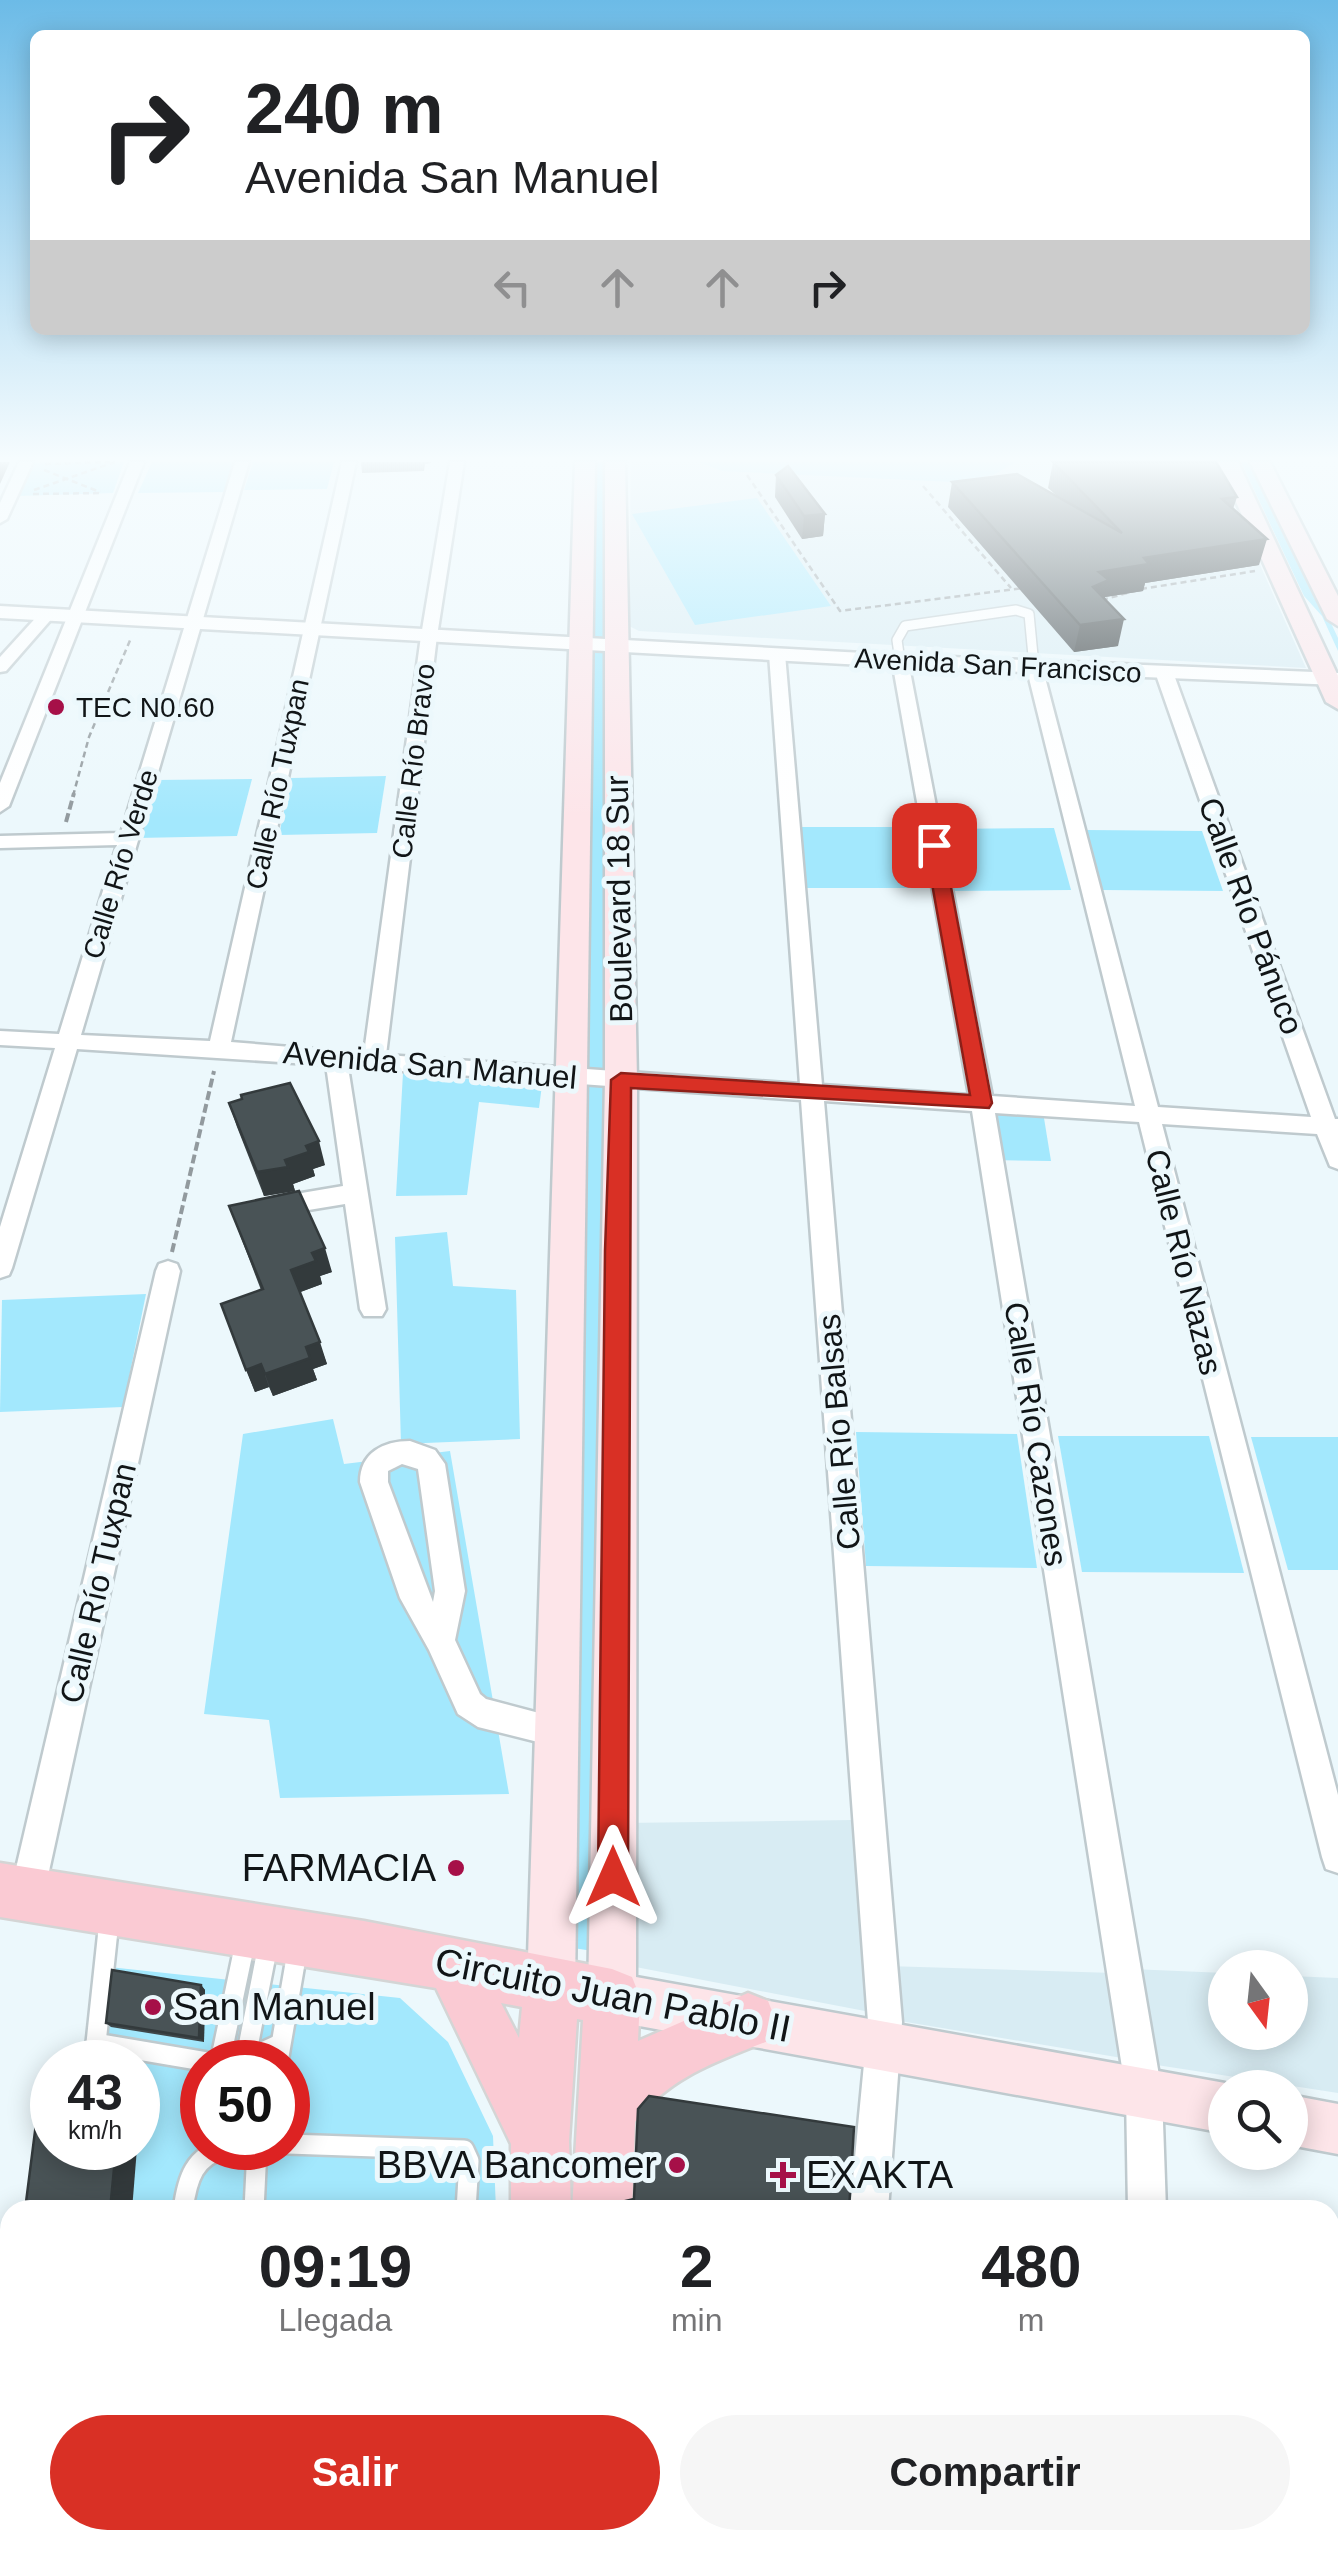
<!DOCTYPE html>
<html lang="es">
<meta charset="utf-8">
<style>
:root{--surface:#fff;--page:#f6f6f6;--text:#202124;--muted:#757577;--accent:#d93025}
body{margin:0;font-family:Helvetica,sans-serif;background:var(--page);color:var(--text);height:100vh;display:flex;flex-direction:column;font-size:38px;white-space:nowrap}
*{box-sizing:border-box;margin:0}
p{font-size:32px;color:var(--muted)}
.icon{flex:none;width:55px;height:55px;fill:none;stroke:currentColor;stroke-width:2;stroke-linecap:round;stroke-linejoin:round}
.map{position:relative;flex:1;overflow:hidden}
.sheet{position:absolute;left:0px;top:2200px;width:1340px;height:350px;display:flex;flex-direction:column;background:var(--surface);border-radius:30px 30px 0 0;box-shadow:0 5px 25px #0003}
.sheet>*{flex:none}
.top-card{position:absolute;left:30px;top:30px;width:1280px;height:305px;border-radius:15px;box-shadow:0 5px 25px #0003;background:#fff;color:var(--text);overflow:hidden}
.needle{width:65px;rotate:165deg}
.fabs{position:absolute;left:1208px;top:1950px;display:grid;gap:20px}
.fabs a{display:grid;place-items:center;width:100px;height:100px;border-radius:50%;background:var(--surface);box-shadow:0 5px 25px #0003;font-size:50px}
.speed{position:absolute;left:30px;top:2040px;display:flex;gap:20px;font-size:50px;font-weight:700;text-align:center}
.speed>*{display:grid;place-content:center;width:130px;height:130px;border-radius:50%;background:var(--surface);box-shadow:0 5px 25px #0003;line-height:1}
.speed small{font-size:25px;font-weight:400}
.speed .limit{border:15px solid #d22;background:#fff;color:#111}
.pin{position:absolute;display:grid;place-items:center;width:85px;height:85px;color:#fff;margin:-42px;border-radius:20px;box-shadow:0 5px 15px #0006}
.me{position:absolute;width:110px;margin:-55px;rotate:0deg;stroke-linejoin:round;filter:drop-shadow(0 0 8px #0008)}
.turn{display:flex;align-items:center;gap:35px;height:210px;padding:0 50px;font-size:45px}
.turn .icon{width:130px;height:130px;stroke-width:2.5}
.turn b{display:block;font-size:70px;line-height:85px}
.lanes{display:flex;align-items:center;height:95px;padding:0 50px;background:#0003;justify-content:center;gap:50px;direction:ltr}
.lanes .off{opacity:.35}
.eta{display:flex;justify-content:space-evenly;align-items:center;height:170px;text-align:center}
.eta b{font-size:60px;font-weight:700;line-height:70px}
.action{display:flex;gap:20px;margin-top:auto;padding:20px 50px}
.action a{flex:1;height:115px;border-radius:60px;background:var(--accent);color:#fff;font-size:40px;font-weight:700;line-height:115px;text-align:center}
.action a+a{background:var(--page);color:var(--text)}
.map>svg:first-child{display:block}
</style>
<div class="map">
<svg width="1338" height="2550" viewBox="0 0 1338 2550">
<rect width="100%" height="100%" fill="#ecf8fc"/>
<g fill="#d8ecf3">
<polygon points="631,462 1214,462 1306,668 639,631 629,626"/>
<polygon points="853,1820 870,2012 620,1964 622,1823"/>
<polygon points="887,1966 1114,1973 1128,2059 894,2020"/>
<polygon points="1131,1969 1225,1973 1225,2032 1290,2032 1290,1976 1338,1978 1338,2093 1150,2064"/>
</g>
<g fill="#a3e8fd" fill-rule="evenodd">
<polygon points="124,462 113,493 16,496 31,463"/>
<polygon points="152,462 240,462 229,492 138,493"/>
<polygon points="253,462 334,462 327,489 244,490"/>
<polygon points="585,462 616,462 612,1954 554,1945"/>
<polygon points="699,462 1016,462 993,475 953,482 722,471"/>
<polygon points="1241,462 1253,462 1258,468 1338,638 1338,651 1322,616 1304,596"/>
<polygon points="757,498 831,606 695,625 632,514"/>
<polygon points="386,776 377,833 279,835 291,778"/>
<polygon points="252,779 237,836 137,838 155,780"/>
<polygon points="799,827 915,827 924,888 804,888"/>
<polygon points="1054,828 1071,890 952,891 939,829"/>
<polygon points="1086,830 1202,831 1223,891 1102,890"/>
<polygon points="403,1073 542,1085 539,1108 479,1102 467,1195 396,1196"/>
<polygon points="983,1111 1043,1112 1051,1161 989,1160"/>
<polygon points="447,1232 453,1286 516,1290 520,1439 401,1444 395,1237"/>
<polygon points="146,1294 123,1407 0,1412 2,1300"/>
<polygon points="333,1419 344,1464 450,1451 509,1794 280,1798 269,1720 204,1714 243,1434"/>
<polygon points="856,1432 1017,1434 1037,1568 866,1566"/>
<polygon points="1058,1436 1209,1436 1244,1573 1082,1572"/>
<polygon points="1251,1437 1338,1437 1338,1570 1288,1570"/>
<path d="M100,1966L400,1998L448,2042L493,2136L496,2210H40L52,2148H138V2062H57L58,2055L83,2049ZM202,2062H288V2148H202Z"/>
<polygon points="10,2540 489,2540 489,2550 2,2550"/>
</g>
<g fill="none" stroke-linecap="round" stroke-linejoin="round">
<g stroke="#bfcace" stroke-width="12">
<polyline id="service-far1" points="900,661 897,640 905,626 1016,610 1029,614 1034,666"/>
</g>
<g stroke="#bfcace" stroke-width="24">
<g id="service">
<polyline points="109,1921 96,2043 208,2062"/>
<polyline points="220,2062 245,1943"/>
<polyline points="227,2062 245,2060 278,2045"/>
<polyline points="245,2062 268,1945"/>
<polyline points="278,2062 297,1952"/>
<polyline points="288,2144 464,2150 469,2161 466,2210"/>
<path d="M183,2210C187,2179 194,2155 227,2148"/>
<polyline points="254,2210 257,2148"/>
<polyline points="812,2550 813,2540"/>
</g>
</g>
<g stroke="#bfcace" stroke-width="5">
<g id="minor">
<polygon points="19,462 33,462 7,519 0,523 0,503"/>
<polygon points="130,462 144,462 9,806 0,812 0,783"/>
<polygon points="235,462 249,462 81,1035 210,1041 342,462 356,462 231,1042 364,1053 421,636 450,462 464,462 437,636 386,1055 800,1084 769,654 777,649 785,654 822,1085 969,1095 892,661 900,656 908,661 992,1096 1135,1106 1026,666 1034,661 1042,666 1158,1107 1311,1117 1155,672 1164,667 1173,672 1335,1119 1338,1119 1338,1169 1330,1166 1317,1134 1162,1124 1338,1795 1338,1873 1326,1869 1322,1857 1139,1122 995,1113 1162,2093 1166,2210 1128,2210 1126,2093 972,1111 824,1101 902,2022 888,2210 850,2210 868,2022 801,1100 348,1067 386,1309 382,1316 364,1316 360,1309 345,1204 272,1216 260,1207 272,1198 343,1186 326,1065 77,1049 12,1268 9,1275 0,1278 0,1227 55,1048 0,1045 0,1031 59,1034 117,845 0,848 0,836 121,833"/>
<polygon points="41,612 55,615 6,671 0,672 0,657"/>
<polygon points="168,1261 177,1264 180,1271 44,1894 39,1906 27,1911 15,1906 10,1894 156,1271 159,1264"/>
<path d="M410,1441L435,1450L445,1464L465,1591L455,1640L480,1694L486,1699L569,1721L574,1732L569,1743L558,1747L478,1727L458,1714L429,1650L400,1598L360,1482C360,1453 383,1441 410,1441ZM402,1464L418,1469L435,1591L433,1602L388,1482V1471Z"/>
<polygon points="820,2540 862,2540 861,2550 819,2550"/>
<rect x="1132" y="2540" width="42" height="10"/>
</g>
</g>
<g stroke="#bfcace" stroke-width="5">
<g id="tertiary">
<polygon points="0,606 900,655 1338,673 1338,685 900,667 0,618"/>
<polygon points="510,2540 560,2540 558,2550 508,2550"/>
<polygon points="571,2540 621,2540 619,2550 569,2550"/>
</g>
</g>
<g stroke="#bfcace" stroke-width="5">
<g id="secondary">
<polygon points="575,462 595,462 575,1988 568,2005 551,2012 534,2005 527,1988"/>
<polygon points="605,462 625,462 637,1080 636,1977 1225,2083 1236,2088 1225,2088 1225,2133 612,2021 595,2014 588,1997 605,1080"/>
<polygon points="1218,462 1238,462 1338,676 1338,709 1326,702"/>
<polygon points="1250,462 1270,462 1338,596 1338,626 1327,619"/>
<polygon points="1290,2095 1338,2104 1338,2154 1290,2145"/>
</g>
</g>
<g stroke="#d4d5d5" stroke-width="5">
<g id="primary">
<path d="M0,1863L364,1921L612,1969L632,1977L640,1997L638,2041L748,1993L768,2001L776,2021L768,2041C718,2061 669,2077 635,2122L632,2210H572L583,2020L577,2019L569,2141L571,2210H511V2144L436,1988L0,1917ZM501,2003L522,2007L519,2038Z"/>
<polygon points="595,2540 661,2540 664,2550 598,2550"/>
<polygon points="673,2540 739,2540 743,2550 677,2550"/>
</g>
</g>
<g stroke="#929a9e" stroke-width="2.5" stroke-dasharray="6 4" stroke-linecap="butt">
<polyline points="45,464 110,462"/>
<polyline points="44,470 100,492"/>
<polyline points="747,475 840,611 1024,588"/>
<polyline points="923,486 1011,588"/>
<polyline points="34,490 115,462"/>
<polyline points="33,494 103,493"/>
<polyline points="1141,589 1255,571"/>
<polyline points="1102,600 1127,593"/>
<polyline points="73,796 89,737 131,638"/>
</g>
<g stroke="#929a9e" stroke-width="4" stroke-dasharray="9 4" stroke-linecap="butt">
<polyline points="66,822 74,793"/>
<polyline points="172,1252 214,1071"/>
</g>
<use href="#service-far1" stroke="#fff" stroke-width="9"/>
<use href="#service" stroke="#fff" stroke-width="19"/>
<use href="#minor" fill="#fff" fill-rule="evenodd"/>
<use href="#tertiary" fill="#fff" fill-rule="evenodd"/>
<use href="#secondary" fill="#fde5e9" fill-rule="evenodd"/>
<use href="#primary" fill="#facad3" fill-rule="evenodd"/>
</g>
<g fill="#3f474a">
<polygon points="361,462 431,462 431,463 425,464 424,471 362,473"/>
<polygon points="1053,462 1237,497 1233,509 1259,565 1145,583 1143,591 1105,597 1118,646 1074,652 948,507 952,482 1057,496 1048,488"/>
<polygon points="776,475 825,514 823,536 802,539 775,497"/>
<polygon points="229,1103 325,1165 313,1169 315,1176 293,1184 295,1191 264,1196 237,1127"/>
<polygon points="229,1206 332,1272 320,1276 322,1284 300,1292 327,1364 313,1369 317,1380 273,1396 269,1387 255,1392 221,1304 261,1290"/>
<polygon points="201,1985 205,1990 204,2042 111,2027 106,2023"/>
</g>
<g fill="#333a3c">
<polygon points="0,462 10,462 0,484"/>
<polygon points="825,514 823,536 802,539 804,516"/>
<polygon points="1267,539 1259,565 1145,583 1143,591 1105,597 1103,606 1093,587 1099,572 1144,558"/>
<polygon points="1124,619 1118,646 1074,652 1080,625"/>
<polygon points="319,1141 325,1165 313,1169 315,1176 293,1184 295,1191 264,1196 257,1172 285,1160 306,1146"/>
<polygon points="325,1248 332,1272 320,1276 322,1284 298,1293 291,1270 312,1253"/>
<polygon points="320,1342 327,1364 313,1369 317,1380 273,1396 265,1374 306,1347"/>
<polygon points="261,1364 269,1387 255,1392 246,1370"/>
<polygon points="201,1985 205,1990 204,2042 199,2038"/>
<polygon points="138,2087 142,2090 138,2142"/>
<polygon points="116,2148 137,2148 132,2210 110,2210"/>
<polygon points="80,2540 103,2540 102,2550 79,2550"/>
</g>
<g fill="#495356" stroke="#333a3c" stroke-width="2.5">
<polygon points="1053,462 1216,462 1237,497 1222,499 1267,539 1144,558 1149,564 1099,572 1109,580 1093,587 1124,619 1080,625 952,482 1017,474 1122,533"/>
<polygon points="788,466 825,514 804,516 776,475"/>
<polygon points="290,1083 319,1141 306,1146 309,1152 285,1160 288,1167 257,1172 229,1103 242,1099 241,1095"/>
<polygon points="299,1191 325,1248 312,1253 316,1261 291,1270 320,1342 306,1347 310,1358 265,1374 261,1364 246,1370 221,1304 263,1289 229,1206"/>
<polygon points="112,1970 201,1985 199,2038 106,2023"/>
<polygon points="52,2082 52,2148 116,2148 110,2210 25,2210 41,2084"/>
<polygon points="649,2096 854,2127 849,2210 620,2210 621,2202 634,2199 638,2109"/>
<polygon points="10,2330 10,2540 80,2540 79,2550 0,2550 0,2411"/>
<polygon points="761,2540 807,2540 804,2550 767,2550"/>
</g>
<linearGradient id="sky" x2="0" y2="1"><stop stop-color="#6cbbe7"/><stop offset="0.56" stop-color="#f6fcfe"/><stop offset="1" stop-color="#f6fcfe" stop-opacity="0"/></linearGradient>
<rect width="1338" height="819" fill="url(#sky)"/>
<polygon fill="#d93025" stroke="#8d1f18" stroke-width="2.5" points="934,840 943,845 992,1103 989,1108 631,1088 628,1877 624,1888 613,1892 602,1888 598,1877 605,1251 611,1080 621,1073 970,1095 925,845"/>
<g fill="#a61048" stroke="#ecf8fc" stroke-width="4">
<circle cx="56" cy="707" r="10"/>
<circle cx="456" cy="1868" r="10"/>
<circle cx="153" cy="2007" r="10"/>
<circle cx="677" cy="2165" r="10"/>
<path d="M778 2160h10v10h10v10h-10v10h-10v-10h-10v-10h10z"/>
</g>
<g text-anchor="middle" stroke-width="10" stroke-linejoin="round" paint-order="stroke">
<g font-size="28" fill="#111517" stroke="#ecf8fc">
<text transform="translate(998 665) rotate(3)" y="10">Avenida San Francisco</text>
<text transform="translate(413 761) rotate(-83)" y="10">Calle Río Bravo</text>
<text transform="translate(277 784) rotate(-78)" y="10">Calle Río Tuxpan</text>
<text transform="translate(120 864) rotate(-73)" y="10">Calle Río Verde</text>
</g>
<g font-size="28" fill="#111517" stroke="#ecf8fc" text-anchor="start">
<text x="76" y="717">TEC N0.60</text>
</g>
<g font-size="32" fill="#111517" stroke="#ecf8fc">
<text transform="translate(619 899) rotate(-91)" y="11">Boulevard 18 Sur</text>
<text transform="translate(1251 916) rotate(70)" y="11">Calle Río Pánuco</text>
<text transform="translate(430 1065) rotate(5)" y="11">Avenida San Manuel</text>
<text transform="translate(1184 1262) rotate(76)" y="11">Calle Río Nazas</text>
<text transform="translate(839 1432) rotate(-95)" y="11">Calle Río Balsas</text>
<text transform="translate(1036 1434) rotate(81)" y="11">Calle Río Cazones</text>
<text transform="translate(98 1583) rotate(-77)" y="11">Calle Río Tuxpan</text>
</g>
<g font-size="38" fill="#111517" stroke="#ecf8fc" text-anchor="end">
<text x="436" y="1881">FARMACIA</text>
<text x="173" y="2020" text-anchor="start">San Manuel</text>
<text x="657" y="2178">BBVA Bancomer</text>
<text x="806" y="2188" text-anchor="start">EXAKTA</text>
</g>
<g font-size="38" fill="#111517" stroke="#ecf8fc">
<text transform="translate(613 1995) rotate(11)" y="13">Circuito Juan Pablo II</text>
</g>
</g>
</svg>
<div class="fabs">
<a><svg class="needle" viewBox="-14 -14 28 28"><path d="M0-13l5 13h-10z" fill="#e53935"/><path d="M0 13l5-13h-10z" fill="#757577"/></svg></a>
<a><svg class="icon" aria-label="search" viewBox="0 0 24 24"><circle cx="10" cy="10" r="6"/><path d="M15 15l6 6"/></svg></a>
</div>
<div class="speed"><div>43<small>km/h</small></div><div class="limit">50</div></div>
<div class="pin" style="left:934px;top:845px;background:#d93025"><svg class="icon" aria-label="arrive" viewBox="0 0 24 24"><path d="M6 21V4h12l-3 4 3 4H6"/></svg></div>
<svg class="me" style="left:613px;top:1877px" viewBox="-20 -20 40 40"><path d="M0-17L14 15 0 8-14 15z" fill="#d93025" stroke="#fff" stroke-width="4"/></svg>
<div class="top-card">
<div class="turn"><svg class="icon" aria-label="right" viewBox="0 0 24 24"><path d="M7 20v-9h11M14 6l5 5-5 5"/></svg><div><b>240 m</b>Avenida San Manuel</div></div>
<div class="lanes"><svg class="icon off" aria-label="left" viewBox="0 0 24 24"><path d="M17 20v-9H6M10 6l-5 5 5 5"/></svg><svg class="icon off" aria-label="ahead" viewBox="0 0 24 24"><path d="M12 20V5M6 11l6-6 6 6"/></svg><svg class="icon off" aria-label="ahead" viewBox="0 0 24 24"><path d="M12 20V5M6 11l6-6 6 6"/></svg><svg class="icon" aria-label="right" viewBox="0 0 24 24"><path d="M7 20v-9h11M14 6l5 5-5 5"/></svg></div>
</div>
<section class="sheet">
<div class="eta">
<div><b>09:19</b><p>Llegada</p></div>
<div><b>2</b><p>min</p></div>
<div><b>480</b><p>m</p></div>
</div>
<div class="action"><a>Salir</a><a>Compartir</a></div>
</section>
</div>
